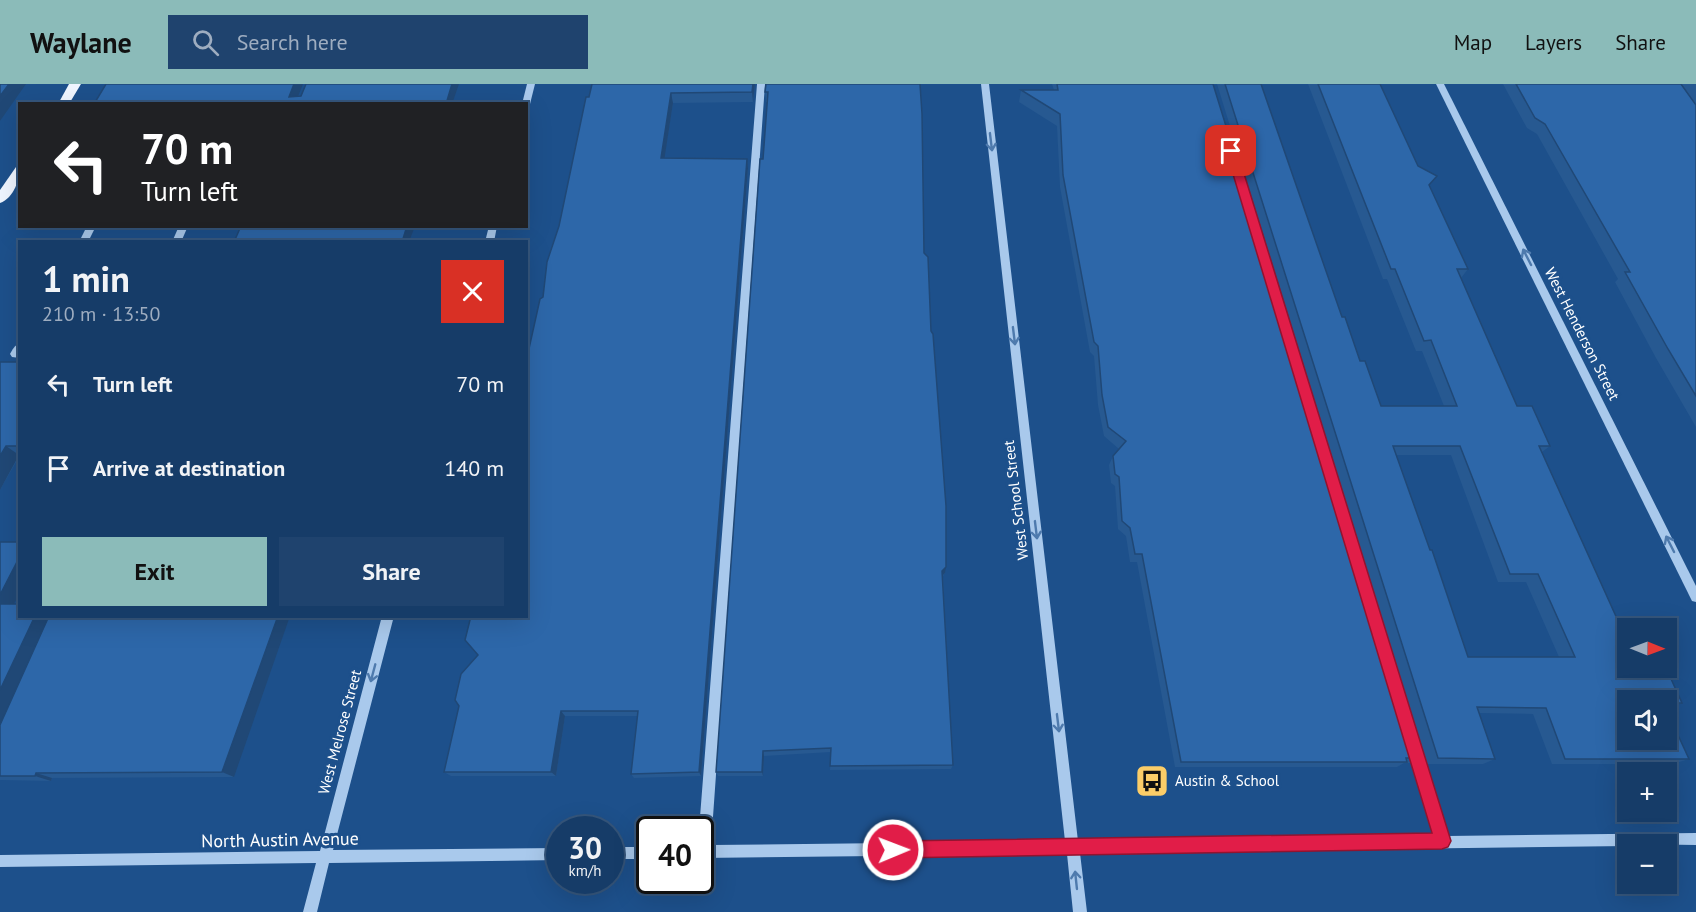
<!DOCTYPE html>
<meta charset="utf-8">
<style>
:root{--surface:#163c68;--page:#1f436e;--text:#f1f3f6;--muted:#9eadc0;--line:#35567c;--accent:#8bbbb9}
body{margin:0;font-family:"PT Sans",sans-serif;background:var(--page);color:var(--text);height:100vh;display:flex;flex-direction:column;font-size:22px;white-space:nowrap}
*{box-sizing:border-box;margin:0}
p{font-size:20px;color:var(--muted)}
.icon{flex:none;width:33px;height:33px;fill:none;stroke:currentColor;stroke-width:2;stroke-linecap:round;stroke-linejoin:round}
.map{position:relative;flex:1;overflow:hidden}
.drawer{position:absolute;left:18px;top:156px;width:510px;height:378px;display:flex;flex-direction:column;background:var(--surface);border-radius:0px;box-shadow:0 6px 24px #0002,0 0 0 2px var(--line)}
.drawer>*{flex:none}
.guide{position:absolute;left:18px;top:18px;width:510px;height:126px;border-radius:0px;box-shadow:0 6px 24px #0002,0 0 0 2px var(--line);background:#202124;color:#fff;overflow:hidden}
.needle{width:39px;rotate:91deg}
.fabs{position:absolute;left:1617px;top:534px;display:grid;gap:12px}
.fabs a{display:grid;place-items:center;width:60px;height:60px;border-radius:0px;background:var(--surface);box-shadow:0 6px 24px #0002,0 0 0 2px var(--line);font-size:30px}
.speed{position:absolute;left:546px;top:732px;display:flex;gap:12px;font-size:30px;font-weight:700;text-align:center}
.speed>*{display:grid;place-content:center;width:78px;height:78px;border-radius:50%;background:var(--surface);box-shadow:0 6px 24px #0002,0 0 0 2px var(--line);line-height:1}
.speed small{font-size:15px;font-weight:400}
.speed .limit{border:3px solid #111;border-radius:9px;background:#fff;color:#111}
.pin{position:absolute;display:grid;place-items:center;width:51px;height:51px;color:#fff;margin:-26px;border-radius:12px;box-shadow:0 3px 9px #0006}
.me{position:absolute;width:66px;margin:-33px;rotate:89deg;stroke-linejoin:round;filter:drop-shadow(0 0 4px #0008)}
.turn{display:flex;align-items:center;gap:21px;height:126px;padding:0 24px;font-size:27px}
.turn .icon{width:78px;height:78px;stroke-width:2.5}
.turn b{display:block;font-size:42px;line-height:51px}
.round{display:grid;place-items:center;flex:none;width:63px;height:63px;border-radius:0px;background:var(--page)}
.head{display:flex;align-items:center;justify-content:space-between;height:102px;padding:0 24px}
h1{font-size:36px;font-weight:700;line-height:45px}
.button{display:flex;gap:12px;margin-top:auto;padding:12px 24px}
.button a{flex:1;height:69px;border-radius:0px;background:var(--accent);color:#111;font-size:24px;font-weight:700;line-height:69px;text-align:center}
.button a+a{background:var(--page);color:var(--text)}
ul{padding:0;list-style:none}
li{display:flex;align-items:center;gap:18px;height:84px;padding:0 24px}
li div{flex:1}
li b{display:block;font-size:22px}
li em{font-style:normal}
header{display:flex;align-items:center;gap:36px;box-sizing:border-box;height:84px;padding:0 30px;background:var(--accent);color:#111}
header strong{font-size:28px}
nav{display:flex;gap:33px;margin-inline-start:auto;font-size:21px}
.search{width:420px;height:54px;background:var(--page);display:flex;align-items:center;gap:15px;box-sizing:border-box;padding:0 21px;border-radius:0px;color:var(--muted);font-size:22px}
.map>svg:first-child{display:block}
</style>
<header>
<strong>Waylane</strong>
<div class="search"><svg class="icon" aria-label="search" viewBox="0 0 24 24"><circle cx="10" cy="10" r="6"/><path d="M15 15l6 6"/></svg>Search here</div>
<nav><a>Map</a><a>Layers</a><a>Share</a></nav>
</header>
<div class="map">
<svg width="1696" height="828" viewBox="0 0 1696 828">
<rect width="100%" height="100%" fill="#1d508b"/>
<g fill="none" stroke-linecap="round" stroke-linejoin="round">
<g fill="#a9c9ec" fill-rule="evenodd">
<polygon points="527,0 535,0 530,20 526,22 526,20 522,20"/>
<polygon points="757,0 765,0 711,761 1065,757 981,0 989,0 1078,757 1434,752 1407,663 1409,659 1413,657 1417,659 1419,663 1447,752 1696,749 1696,761 1628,760 1628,762 1080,769 1087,828 1073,828 1067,770 700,774 699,746"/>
<polygon points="1436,0 1444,0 1696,502 1696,518 1692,517"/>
<polygon points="87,142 96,142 88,158 79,158"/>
<polygon points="179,142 188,142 181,158 172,158"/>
<polygon points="489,142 497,142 494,158 485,158"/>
<path d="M20,259V274L12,273L10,270C12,266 15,261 20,259Z"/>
<polygon points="382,532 394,532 333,766 560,764 560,776 329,779 317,828 303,828 316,779 0,783 0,771 320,767"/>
<rect x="610" y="763" width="40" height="12"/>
</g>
<g fill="#eff5ff" fill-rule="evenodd">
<polygon points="69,0 81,0 69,20 58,20"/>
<path d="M20,82C20,95 14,114 0,119V106L16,83Z"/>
</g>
</g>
<g fill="#275991" fill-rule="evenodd">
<polygon points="755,0 753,18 673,19 664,74 747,75 748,84 701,692 634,694 631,690 638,632 565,632 556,692 451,692 444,688 526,532 543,213 589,13"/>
<polygon points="766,0 924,169 931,247 945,489 943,492 953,681 951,685 830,686 831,668 764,672 763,692 718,692 716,688 763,75 767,18 766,18 765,8"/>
<polygon points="1052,0 1213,0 1421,674 1410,679 1404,679 1397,683 1175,683 1137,478 1130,478 1126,452 1118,445 1115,402 1111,399 1109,381 1113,372 1119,365 1104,352 1098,321 1094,272 1090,268 1060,103 1057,42 1019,18 1021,6 1054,6"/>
<path d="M1217,0H1261L1342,233L1360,277L1381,322H1444L1422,267H1416L1387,195H1383L1308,0H1381V1L1418,82L1429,103L1468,185L1461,194L1517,322L1550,362L1542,368L1628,584L1682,619L1666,625V616H1628L1689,675L1673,680H1552L1533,630L1479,629L1495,675L1483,680H1427ZM1396,371H1451L1498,498H1526L1559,573H1468Z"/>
<polygon points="1503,0 1696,0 1696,343 1656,274 1615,198 1618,195 1537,50 1527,44"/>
<polygon points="0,278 20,278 20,371 0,406"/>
<polygon points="0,458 14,520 234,693 52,694 51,697 0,696"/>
</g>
<g fill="#204876">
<polygon points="9,0 26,0 0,37 0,12"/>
<polygon points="294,0 303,0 295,20 289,13"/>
<polygon points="452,0 459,0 452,20 446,20"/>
<polygon points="753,0 755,0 753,18 752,8"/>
<polygon points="671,9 673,19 663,84 661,74"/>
<polygon points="747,75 748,84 701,692 699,688"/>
<polygon points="407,142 415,142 409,158 402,158"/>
<polygon points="6,362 19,371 0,406 0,372"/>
<polygon points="20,472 20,509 10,527 0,522 0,511"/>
<polygon points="946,483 945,489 941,493 942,487"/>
<polygon points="35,532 52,532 0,646 0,606"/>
<polygon points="278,532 290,532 234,693 222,688"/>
<polygon points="561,627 565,632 556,692 551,688"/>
<polygon points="763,667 764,672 763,692 762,688"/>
<polygon points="36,689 52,694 51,697 35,692"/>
</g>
<g fill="#2d67a9" stroke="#204876" stroke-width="1.5" fill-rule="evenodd">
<polygon points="0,0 9,0 0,12"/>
<polygon points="106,0 294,0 289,13 301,12 306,0 452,0 446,20 94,20"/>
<polygon points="592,0 753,0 752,8 671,9 661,74 747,75 699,688 631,690 638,627 561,627 551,688 444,688 459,622 455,616 461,590 478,571 465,556 471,532 526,532 526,278 540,215 543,213 547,178 559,142 586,13 589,13"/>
<polygon points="766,0 920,0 922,30 924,169 928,173 931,247 933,250 946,422 946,483 942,487 953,681 830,682 831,664 763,667 762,688 716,688 760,75 763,75 768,8 765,8"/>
<polygon points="1057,0 1213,0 1421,674 1406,674 1407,678 1181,678 1142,470 1135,470 1130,444 1122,437 1119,393 1115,390 1113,372 1126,357 1108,343 1102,311 1098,262 1094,258 1063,91 1060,30 1021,6 1058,6"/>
<path d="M1225,0H1261L1342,233H1345L1360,277H1365L1381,322H1457L1431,256L1424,257L1395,185H1391L1318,0H1380L1418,82L1437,92L1429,101L1468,185H1457L1517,322H1532L1550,362H1539L1628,559V584H1666L1682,619H1666V616H1628V656H1666V625L1689,675H1565L1546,624L1477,623L1495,675L1438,674ZM1393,362H1460L1510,490H1538L1575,573H1468L1432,466H1430Z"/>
<polygon points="1516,0 1681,0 1696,21 1696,312 1668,265 1625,188 1630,188 1545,40 1535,34"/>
<polygon points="241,142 407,142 402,158 234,158"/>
<polygon points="0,278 20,278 20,362 6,362 0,372"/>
<polygon points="0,458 20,458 20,472 0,511"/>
<polygon points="0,520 20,520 20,532 35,532 0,606"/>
<polygon points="49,532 278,532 222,688 36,689 35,692 0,692 0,641"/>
</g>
<defs><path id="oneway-shaft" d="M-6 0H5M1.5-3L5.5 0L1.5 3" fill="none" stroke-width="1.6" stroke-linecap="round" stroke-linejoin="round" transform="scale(1.5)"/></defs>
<g stroke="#4e7aad">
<use href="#oneway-shaft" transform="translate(991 58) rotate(83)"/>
<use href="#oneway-shaft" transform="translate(1527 173) rotate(-117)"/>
<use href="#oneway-shaft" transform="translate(1014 252) rotate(83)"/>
<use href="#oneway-shaft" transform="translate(1036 446) rotate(83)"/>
<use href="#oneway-shaft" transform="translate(1670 460) rotate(-117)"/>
<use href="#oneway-shaft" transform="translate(373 589) rotate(105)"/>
<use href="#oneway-shaft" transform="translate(1058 639) rotate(83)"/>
<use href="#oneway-shaft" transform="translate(1076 796) rotate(-96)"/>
</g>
<polygon fill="#e11d48" stroke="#92132f" stroke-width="1.5" points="1231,63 1237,67 1451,757 1448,763 1442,765 893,774 887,772 885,766 887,760 893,757 1432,749 1226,67"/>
<defs>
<g id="bus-square" transform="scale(1.725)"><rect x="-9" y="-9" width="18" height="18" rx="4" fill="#fbcd68" stroke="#1d508b"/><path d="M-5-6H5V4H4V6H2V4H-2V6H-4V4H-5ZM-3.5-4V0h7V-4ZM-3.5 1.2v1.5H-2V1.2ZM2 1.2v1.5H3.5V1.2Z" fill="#111"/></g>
</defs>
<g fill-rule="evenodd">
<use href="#bus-square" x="1152" y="697"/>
</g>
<g text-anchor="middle" stroke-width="6" stroke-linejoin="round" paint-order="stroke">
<g font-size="15" fill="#fff" stroke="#1d508b">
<text transform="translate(1582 250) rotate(63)" y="5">West Henderson Street</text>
<text transform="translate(1016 416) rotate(-97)" y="5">West School Street</text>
<text transform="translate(340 648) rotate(-75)" y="5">West Melrose Street</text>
</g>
<g font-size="15" fill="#fff" stroke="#1d508b" text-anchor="start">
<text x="1175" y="702">Austin &amp; School</text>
</g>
<g font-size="18" fill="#fff" stroke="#1d508b">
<text transform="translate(280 756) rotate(-1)" y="6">North Austin Avenue</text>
</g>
</g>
</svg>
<div class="fabs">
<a><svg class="needle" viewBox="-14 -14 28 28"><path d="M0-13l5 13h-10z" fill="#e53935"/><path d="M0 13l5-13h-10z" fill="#9eadc0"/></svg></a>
<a><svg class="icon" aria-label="sound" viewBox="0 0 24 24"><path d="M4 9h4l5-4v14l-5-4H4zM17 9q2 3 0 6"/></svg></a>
<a>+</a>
<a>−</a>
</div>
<div class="speed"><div>30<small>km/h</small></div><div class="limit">40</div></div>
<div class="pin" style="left:1231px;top:67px;background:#d93025"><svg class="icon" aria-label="arrive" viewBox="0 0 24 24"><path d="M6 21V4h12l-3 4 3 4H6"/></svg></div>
<svg class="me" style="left:893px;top:766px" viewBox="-20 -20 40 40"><circle r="17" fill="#e11d48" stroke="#fff" stroke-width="3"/><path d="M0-11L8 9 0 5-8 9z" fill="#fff"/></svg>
<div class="guide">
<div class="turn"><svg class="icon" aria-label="left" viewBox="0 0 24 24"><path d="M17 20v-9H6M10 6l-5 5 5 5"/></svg><div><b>70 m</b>Turn left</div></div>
</div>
<section class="drawer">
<div class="head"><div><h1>1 min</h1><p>210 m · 13:50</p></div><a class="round" style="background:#d93025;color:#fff"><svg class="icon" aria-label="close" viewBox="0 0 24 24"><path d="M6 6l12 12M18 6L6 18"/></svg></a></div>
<ul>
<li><svg class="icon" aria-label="left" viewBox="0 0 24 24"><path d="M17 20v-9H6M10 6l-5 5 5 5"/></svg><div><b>Turn left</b></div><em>70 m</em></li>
<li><svg class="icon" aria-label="arrive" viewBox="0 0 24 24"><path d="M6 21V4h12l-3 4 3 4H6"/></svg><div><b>Arrive at destination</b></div><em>140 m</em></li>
</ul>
<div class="button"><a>Exit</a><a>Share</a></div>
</section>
</div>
